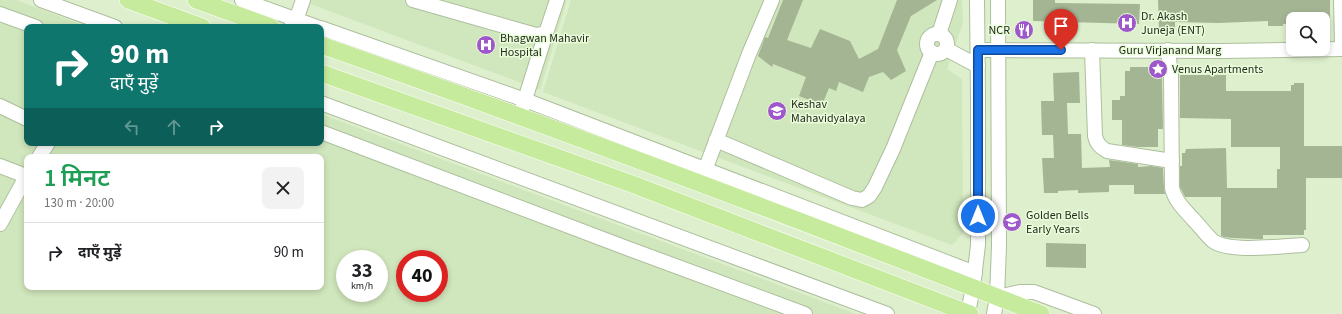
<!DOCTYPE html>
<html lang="hi">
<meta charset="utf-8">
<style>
:root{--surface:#fff;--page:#f2f2f2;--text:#202124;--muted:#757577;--line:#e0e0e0}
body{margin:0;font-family:"Source Sans 3","Noto Sans Devanagari",sans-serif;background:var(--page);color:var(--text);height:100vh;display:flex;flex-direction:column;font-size:15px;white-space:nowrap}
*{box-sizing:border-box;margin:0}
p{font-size:13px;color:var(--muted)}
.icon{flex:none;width:22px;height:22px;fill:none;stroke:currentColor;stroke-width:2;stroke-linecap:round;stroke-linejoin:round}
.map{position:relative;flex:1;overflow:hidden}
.drawer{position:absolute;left:24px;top:154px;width:300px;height:136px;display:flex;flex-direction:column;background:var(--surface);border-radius:8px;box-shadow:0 2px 6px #0003}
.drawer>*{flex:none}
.guide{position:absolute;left:24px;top:24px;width:300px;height:122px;border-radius:8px;box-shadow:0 2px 6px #0003;background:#0f766e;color:#fff;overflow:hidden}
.tools{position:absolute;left:1286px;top:12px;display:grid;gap:8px}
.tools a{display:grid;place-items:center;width:44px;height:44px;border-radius:8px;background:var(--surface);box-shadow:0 2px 6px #0003;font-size:20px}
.speed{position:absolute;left:336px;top:250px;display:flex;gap:8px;font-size:20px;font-weight:700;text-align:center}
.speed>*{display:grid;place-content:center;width:52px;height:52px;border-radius:50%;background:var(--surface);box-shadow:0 2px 6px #0003;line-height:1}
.speed small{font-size:10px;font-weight:400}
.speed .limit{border:6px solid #d22;background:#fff;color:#111}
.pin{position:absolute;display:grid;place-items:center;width:34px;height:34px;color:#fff;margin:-41px -17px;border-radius:50% 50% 50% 0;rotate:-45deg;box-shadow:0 0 4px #0007}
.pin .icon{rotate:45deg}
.me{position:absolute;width:44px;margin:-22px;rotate:0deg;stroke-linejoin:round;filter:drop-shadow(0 0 3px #0008)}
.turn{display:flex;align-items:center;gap:14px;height:84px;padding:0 20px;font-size:18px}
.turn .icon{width:52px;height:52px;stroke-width:2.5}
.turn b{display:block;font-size:28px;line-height:34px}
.lanes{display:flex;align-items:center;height:38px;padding:0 20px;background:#0003;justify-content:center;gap:20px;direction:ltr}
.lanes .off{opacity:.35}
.round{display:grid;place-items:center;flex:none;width:42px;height:42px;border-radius:8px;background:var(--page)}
.headline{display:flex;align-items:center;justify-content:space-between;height:68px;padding:0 20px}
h1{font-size:24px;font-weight:600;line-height:30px;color:#1e9e55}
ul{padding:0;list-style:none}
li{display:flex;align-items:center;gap:12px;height:60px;padding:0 20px;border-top:1px solid var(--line)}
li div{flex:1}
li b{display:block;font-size:15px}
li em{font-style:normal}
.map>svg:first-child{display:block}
</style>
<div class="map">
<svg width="1342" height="314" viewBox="0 0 1342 314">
<rect width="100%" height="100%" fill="#ddefcc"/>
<g fill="#d0e6bc" fill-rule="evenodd">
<path d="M0,0H16L88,27H27V143H321V114L856,314H0ZM27,157H321V287H27ZM345,259H379V293H345ZM405,259H439V293H405Z"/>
<polygon points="300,0 567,0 540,90"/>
<polygon points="571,0 962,0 963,23 947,69 962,79 963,233 952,245 543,92"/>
</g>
<g fill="#a4b594">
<polygon points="783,0 803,0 787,40 811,48 820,29 850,41 859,59 878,49 897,0 937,0 911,16 897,50 906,71 891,80 883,72 869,77 863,92 839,82 836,91 829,88 822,105 799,96 806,77 773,64 772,67 758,56 765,37 768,38"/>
<polygon points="1033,0 1055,0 1055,3 1140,4 1139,24 1033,21"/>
<polygon points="1158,0 1330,0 1330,19 1293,19 1293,24 1283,24 1283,26 1268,26 1268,21 1219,23 1175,22 1175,29 1159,29"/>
<polygon points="1154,66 1161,66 1162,76 1163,129 1158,129 1158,147 1137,147 1122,145 1122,120 1112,120 1112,100 1120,100 1120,96 1125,96 1125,71 1130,71 1130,67 1154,67"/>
<polygon points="1079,72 1080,103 1067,103 1068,134 1081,134 1082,168 1110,167 1109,160 1138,164 1138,167 1151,166 1163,168 1164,188 1165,194 1134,194 1134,185 1109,185 1109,192 1078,193 1078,190 1058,191 1058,193 1044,193 1042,158 1054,158 1053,135 1042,135 1041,101 1054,101 1053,73"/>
<polygon points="1180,75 1226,75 1226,91 1291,91 1291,85 1294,85 1294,83 1304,83 1304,146 1342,146 1342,178 1306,178 1306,230 1304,230 1304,235 1263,235 1263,239 1256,239 1232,238 1224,237 1221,236 1221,197 1185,197 1180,187 1180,166 1182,166 1182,153 1185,153 1186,149 1226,148 1227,188 1277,188 1277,169 1280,169 1280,147 1231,147 1231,119 1180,118"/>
<polygon points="1046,243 1086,244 1086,268 1046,267"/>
</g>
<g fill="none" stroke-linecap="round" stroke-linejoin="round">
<g stroke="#adbf9d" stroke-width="16">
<g id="minor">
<polyline points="41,0 115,27"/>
<polyline points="242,0 317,27"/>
<polyline points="413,0 536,35 546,33 557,0"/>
<polyline points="1341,0 1342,45"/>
<polyline points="0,14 36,27"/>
<polyline points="291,27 296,20 303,0"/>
<polyline points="321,28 525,100 975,273"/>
<polyline points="939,34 950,0"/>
<circle cx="937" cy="44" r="10"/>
<polyline points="946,49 978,66"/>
<polyline points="978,50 1222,51 1342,49"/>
<path d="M1092,50L1095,136C1097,144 1100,147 1107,151L1172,161"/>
<path d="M1168,50L1171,75L1172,188C1175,201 1184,209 1192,218C1199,225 1206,235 1213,241C1230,253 1281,246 1302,245"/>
<polyline points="321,103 887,314"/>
<polyline points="0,106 27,119"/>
<polyline points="522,109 546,33"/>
<polyline points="321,132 624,247 805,314"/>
<polyline points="716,140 852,198 862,200 869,196 875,187 893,149 932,52"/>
<polyline points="39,157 48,143"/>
<polyline points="0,166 26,176"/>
<polyline points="702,178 749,54 772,0"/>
<polyline points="0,224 27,175"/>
<polyline points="997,297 1020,292 1034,292 1094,314"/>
<polyline points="968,313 973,287 978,245 978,99 977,0"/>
<polyline points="994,314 997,297 999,246 998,0"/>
</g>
</g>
<g stroke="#fff" stroke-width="18">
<g id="major">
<polyline points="128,0 202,27"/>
<polyline points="196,0 271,27"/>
<path d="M321,45C563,130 802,221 1041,314"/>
<polyline points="321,73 632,184 970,314"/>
</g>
</g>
<use href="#minor" stroke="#fff" stroke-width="14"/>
<use href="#major" stroke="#c7eb9d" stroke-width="17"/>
</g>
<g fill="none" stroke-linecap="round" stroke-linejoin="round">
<g stroke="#114b97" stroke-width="10">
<polyline id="route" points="978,216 978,50 1061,50"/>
</g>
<use href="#route" stroke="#1a73e8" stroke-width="7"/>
</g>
<defs>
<g id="hospital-disc" transform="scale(1)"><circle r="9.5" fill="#9f58cc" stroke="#eafdda"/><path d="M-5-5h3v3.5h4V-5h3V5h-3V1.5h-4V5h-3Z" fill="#fff"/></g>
<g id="restaurant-disc" transform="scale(1)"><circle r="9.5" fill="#9f58cc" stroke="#eafdda"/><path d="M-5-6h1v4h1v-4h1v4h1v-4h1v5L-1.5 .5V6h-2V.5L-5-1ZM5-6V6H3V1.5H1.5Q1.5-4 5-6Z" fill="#fff"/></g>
<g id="sight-disc" transform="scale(1)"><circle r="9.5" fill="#9f58cc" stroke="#eafdda"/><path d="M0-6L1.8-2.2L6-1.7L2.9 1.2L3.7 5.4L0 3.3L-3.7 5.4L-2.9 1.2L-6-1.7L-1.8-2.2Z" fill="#fff"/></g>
<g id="university-disc" transform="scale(1)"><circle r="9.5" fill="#9f58cc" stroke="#eafdda"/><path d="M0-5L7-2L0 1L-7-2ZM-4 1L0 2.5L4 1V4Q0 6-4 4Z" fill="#fff"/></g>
<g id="school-disc" transform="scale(1)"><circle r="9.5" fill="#9f58cc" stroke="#eafdda"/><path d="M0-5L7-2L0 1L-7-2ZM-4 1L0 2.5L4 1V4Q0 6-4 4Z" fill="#fff"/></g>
</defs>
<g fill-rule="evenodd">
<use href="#hospital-disc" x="1127" y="23"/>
<use href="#restaurant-disc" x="1024" y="30"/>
<use href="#hospital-disc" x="486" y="45"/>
<use href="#sight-disc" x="1158" y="69"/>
<use href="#university-disc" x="777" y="111"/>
<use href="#school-disc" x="1012" y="222"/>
</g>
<g text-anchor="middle" stroke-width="3" stroke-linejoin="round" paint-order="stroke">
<g font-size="12" fill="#252c1f" stroke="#eafdda" text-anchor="start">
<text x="1141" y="20">Dr. Akash<tspan x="1141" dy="14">Juneja (ENT)</tspan></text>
<text x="1010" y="34" text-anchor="end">NCR</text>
<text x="500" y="42">Bhagwan Mahavir<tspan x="500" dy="14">Hospital</tspan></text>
<text x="1172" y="73">Venus Apartments</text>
<text x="791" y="108">Keshav<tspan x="791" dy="14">Mahavidyalaya</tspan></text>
<text x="1026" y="219">Golden Bells<tspan x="1026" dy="14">Early Years</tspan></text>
</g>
<g font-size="12" fill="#252c1f" stroke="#eafdda">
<text x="1170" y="54">Guru Virjanand Marg</text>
</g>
</g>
</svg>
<div class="tools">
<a><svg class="icon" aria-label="search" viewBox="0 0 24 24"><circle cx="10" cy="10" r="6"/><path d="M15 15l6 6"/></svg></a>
</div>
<div class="speed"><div>33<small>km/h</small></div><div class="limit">40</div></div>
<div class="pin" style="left:1061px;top:50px;background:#d93025"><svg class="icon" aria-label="arrive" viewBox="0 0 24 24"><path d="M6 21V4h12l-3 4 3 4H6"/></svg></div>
<svg class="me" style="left:978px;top:216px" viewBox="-20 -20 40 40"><circle r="17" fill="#1a73e8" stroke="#fff" stroke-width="3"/><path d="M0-11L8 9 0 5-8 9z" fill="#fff"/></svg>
<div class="guide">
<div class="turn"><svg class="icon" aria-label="right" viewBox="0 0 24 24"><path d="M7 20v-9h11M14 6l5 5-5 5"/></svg><div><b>90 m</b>दाएँ मुड़ें</div></div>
<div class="lanes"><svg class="icon off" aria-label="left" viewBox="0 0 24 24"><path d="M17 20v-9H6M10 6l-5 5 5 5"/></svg><svg class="icon off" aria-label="ahead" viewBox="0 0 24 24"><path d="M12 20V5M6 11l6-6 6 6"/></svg><svg class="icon" aria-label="right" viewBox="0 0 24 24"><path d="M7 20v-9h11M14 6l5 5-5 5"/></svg></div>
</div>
<section class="drawer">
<div class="headline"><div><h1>1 मिनट</h1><p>130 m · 20:00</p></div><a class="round"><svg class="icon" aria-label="close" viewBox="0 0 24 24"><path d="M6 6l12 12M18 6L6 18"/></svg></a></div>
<ul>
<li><svg class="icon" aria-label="right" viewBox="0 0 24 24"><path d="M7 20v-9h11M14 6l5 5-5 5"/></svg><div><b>दाएँ मुड़ें</b></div><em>90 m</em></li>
</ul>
</section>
</div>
